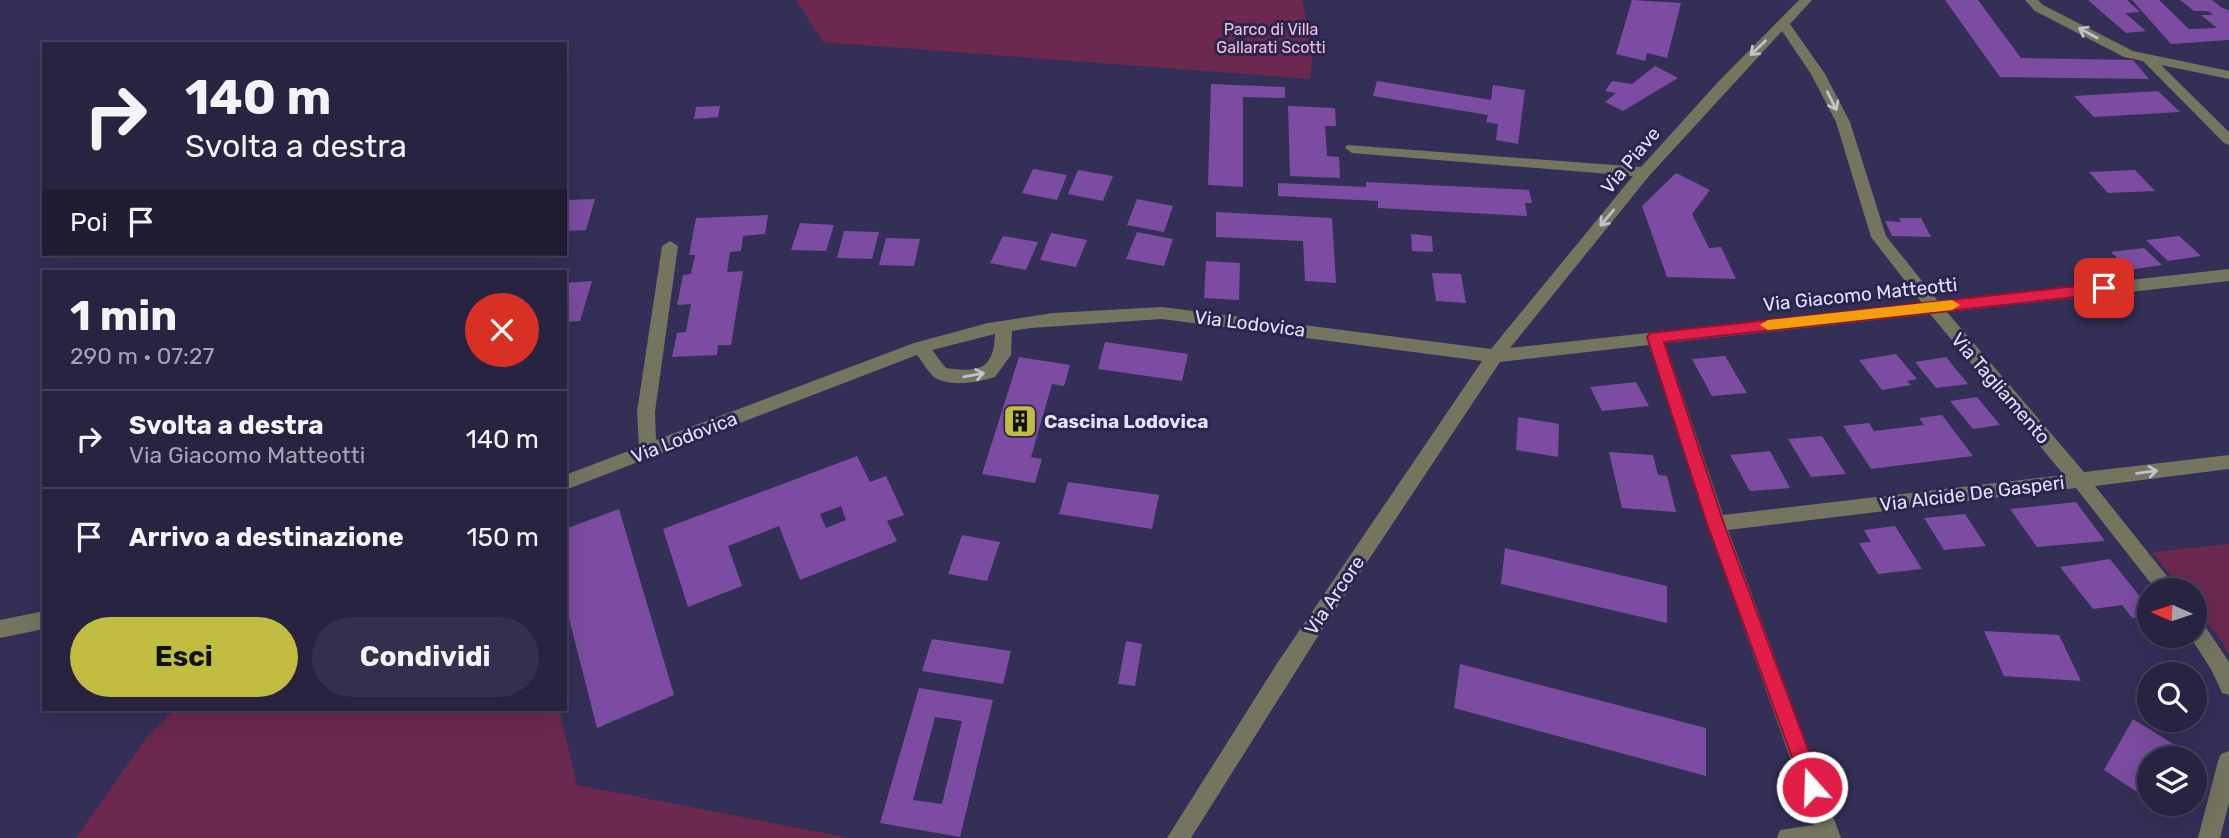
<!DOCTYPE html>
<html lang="it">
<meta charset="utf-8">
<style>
:root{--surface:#272341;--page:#332f4c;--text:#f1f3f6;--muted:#a4a4b1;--line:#43405a;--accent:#c1bd40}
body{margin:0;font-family:Rubik,sans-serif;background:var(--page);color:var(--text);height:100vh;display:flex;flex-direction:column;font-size:26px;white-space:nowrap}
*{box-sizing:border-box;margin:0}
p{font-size:23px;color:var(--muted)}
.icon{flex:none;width:38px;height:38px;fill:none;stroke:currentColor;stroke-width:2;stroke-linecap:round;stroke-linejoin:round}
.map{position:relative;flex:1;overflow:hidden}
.panel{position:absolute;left:42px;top:270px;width:525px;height:441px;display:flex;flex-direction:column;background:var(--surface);border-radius:0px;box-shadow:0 7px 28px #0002,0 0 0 2px var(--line)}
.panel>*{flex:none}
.guide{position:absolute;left:42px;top:42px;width:525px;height:214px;border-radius:0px;box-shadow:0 7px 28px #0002,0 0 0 2px var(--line);background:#272341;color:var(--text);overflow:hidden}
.needle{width:46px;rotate:273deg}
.tools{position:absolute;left:2137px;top:578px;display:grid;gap:14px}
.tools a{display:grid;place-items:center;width:70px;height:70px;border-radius:50%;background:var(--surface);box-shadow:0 7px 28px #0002,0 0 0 2px var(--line);font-size:35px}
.pin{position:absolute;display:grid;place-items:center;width:60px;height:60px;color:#fff;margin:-30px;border-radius:14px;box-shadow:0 4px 10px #0006}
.me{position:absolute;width:77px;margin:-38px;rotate:340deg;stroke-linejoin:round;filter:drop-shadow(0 0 5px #0008)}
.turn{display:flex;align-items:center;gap:24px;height:147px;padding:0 28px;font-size:32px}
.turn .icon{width:91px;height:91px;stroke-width:2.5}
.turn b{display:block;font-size:49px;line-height:60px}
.then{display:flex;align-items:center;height:66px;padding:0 28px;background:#0003;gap:14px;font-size:26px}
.round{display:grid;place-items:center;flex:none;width:74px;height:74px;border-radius:37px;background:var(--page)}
.headline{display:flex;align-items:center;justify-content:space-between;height:119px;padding:0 28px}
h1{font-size:42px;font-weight:700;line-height:52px}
.action{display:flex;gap:14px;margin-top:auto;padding:14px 28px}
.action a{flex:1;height:80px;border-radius:42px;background:var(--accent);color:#111;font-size:28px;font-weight:700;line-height:80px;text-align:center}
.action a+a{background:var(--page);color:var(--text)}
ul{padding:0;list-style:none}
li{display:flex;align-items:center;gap:21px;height:98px;padding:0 28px;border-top:2px solid var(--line)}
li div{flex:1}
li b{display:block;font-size:26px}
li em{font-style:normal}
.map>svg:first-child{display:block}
</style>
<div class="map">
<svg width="2229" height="838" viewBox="0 0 2229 838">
<rect width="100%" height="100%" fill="#342f57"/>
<g fill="#6c284f">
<polygon points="796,0 1302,0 1313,50 1310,79 823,42"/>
<polygon points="2229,544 2229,656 2223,643 2195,606 2194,590 2182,590 2152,552"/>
<polygon points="175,709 559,709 577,785 850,838 76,838 144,741"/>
</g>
<g fill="#7b4ca1" fill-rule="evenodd">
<polygon points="1632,0 1681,3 1667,58 1647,53 1645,61 1616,54"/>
<polygon points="1945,0 1978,0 2021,58 2133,60 2149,79 2000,77"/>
<polygon points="2088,0 2127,0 2140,12 2125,13 2146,31 2126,33"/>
<polygon points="2132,0 2159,0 2189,29 2217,28 2201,15 2213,15 2208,11 2194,11 2180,0 2212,0 2222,8 2229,10 2229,40 2171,44"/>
<polygon points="1655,66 1678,78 1623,111 1605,102 1616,93 1605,91 1612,81 1632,84"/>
<polygon points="1377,81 1491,100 1493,85 1525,90 1518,144 1496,140 1498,124 1486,122 1488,115 1373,96"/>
<polygon points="1211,84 1285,87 1285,98 1243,97 1243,187 1208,185"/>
<polygon points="2158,91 2180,112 2094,117 2074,96"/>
<polygon points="720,106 718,117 694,119 696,107"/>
<polygon points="1288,106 1335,108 1336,126 1325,126 1327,156 1339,157 1340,178 1290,176"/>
<polygon points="1033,169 1067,175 1057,200 1022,193"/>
<polygon points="1078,170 1113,176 1103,201 1068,194"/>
<polygon points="2135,170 2155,191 2108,193 2089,172"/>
<polygon points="1676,173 1710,190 1692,214 1709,248 1721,247 1736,279 1667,277 1642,206"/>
<polygon points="1366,182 1529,190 1532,203 1525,203 1527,216 1378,208 1378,201 1278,196 1278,183 1366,187"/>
<polygon points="595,199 586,230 565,231 565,200"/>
<polygon points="1137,199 1173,206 1164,232 1127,225"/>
<polygon points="1216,212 1332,218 1336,283 1305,281 1303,241 1216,237"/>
<polygon points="768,215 765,234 743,236 741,251 730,252 727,272 743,271 731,345 718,345 717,355 672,357 677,333 686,332 691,304 677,305 683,275 691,274 695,255 689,255 696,218"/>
<polygon points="1899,218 1921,218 1931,237 1892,236 1885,221 1901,222"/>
<polygon points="800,223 834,225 826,251 791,250"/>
<polygon points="844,231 879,232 872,259 837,258"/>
<polygon points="1137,232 1173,239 1164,266 1126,259"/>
<polygon points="1051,233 1087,240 1076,267 1040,260"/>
<polygon points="1411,234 1432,236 1433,252 1412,251"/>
<polygon points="1003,236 1038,242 1026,270 990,263"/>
<polygon points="2179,236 2201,256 2168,261 2146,240"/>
<polygon points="886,238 920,239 914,266 879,265"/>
<polygon points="2144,248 2162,265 2129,270 2111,252"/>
<polygon points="1206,261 1240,263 1239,300 1204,298"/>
<polygon points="1432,273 1461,274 1466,303 1436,301"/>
<polygon points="592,281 580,321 565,322 565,283"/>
<polygon points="1105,342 1188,354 1182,381 1098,369"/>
<polygon points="1896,354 1917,379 1907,381 1911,385 1882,390 1859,360"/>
<polygon points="1725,356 1747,393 1712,396 1692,359"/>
<polygon points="1019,357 1070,365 1064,386 1052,384 1031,457 1042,459 1035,483 982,474"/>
<polygon points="1946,357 1968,384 1936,388 1915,362"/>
<polygon points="1636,382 1649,406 1602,411 1590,387"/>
<polygon points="1977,397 2000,425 1973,429 1950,401"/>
<polygon points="1942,415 1973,456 1871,469 1843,426 1869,423 1874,431 1924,425 1919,418"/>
<polygon points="1518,417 1559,424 1558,457 1516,450"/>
<polygon points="1822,436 1846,474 1811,477 1788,439"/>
<polygon points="1770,451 1790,488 1750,491 1730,455"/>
<polygon points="1609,452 1653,455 1658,475 1667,476 1676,512 1622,508"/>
<path d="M857,456L870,482L886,476L904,515L887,521L897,541L800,580L779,526L728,546L742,586L688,607L663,529ZM841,506L846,520L826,528L820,514Z"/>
<polygon points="1068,482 1159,495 1152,529 1059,514"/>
<polygon points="2076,502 2105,541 2037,547 2010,509"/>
<polygon points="619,509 674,695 597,728 565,603 565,529"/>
<polygon points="1965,514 1986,546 1944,550 1924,518"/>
<polygon points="1895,526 1922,569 1878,574 1859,543 1871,542 1864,530"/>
<polygon points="962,535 1000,542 987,581 948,574"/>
<polygon points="1505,548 1667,586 1667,623 1501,584"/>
<polygon points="2110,559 2149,608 2149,615 2132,618 2122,605 2093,609 2060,567"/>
<polygon points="1984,631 2059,635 2081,681 2004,676"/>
<polygon points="932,639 1011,651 1003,684 922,671"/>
<polygon points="1126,641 1142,644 1135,686 1118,684"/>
<polygon points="1460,664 1706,728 1706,776 1454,708"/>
<path d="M919,688L993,700L960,837L880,823ZM935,717L962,721L942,804L913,800Z"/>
<polygon points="2133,719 2186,752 2183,758 2149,758 2149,800 2104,770"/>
</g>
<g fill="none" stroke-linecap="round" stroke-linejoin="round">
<g fill="#74745f" fill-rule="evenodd">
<path d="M1799,0H1812L1790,24L1825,74L1850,122L1886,236L1938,301L2229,269V281L1947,312L2084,472L2229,455V469L2095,486L2178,590H2156L2076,488L1728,530L1841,838H1777L1780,830L1814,825L1707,524L1649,345L1500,362L1320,633L1191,838H1167L1278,662L1482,361L1162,319L1031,328L1012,331L1011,355L995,377C978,382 950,388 934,377C928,372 922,361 917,355L565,490V475L639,447L637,412L662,246L670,241L678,246L655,412L656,440L914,343L988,323L1053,313L1162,307L1491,349L1633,176L1352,153L1345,148L1347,145L1641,167L1719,81ZM1782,31L1811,74L1836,122L1871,237L1922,303L1510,348L1649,176ZM1930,314L2064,475L1723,515L1665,343ZM995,334C994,369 979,373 946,368L932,350Z"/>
<polygon points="2025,0 2038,0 2043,5 2133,51 2229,71 2229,79 2161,65 2229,132 2229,145 2224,143 2143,61 2124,57 2035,11"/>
<polygon points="44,611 44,629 0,638 0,620"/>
<polygon points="2194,617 2201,620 2229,662 2229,695 2222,693 2212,671 2189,635 2194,635"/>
<polygon points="2229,751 2229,803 2220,838 2198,838 2218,761 2221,754"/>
</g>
</g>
<defs><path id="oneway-shaft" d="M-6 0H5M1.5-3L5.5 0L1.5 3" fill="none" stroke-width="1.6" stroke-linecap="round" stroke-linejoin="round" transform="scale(1.75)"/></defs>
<g stroke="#c2c1cd">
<use href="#oneway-shaft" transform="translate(2088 33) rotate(-151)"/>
<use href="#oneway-shaft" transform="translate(1758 48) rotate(136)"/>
<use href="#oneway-shaft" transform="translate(1832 101) rotate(63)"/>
<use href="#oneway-shaft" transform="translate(1607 218) rotate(130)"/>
<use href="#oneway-shaft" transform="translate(974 375) rotate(-10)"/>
<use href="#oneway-shaft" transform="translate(2147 472) rotate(-7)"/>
</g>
<polygon fill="#e11d48" stroke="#92132f" stroke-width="2" points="2104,283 2111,288 2104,294 1664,342 1724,524 1822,787 1819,793 1812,796 1805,793 1707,524 1647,337 1650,333"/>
<polygon fill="#f59e0b" points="1952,300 1960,305 1952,310 1768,330 1760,325 1768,320"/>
<defs>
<g id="building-square" transform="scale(1.75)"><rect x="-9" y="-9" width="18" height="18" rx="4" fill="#c1bd40" stroke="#2a254c"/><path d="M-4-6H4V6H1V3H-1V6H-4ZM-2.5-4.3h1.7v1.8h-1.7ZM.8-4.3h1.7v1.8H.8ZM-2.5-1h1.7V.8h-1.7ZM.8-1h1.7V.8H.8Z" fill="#111"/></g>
</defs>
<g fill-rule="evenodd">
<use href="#building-square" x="1020" y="421"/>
</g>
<g text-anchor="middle" stroke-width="6" stroke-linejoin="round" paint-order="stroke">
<g font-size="16" fill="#f4c0d9" stroke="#2a254c">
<text x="1271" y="35">Parco di Villa<tspan x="1271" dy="18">Gallarati Scotti</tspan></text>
</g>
<g font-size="19" fill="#e4e2fc" stroke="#2a254c">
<text transform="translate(1630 160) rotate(-50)" y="7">Via Piave</text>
<text transform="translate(1860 294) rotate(-6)" y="7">Via Giacomo Matteotti</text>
<text transform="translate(1250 323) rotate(7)" y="7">Via Lodovica</text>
<text transform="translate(2001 388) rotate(49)" y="7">Via Tagliamento</text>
<text transform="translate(684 437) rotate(-21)" y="7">Via Lodovica</text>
<text transform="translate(1972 493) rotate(-7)" y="7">Via Alcide De Gasperi</text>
<text transform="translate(1334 595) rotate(-56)" y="7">Via Arcore</text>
</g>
<g font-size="19" font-weight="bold" fill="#e4e2fc" stroke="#2a254c" text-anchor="start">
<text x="1044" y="428">Cascina Lodovica</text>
</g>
</g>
</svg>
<div class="tools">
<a><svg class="needle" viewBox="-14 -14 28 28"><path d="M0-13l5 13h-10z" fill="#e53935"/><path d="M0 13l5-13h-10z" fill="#a4a4b1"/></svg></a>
<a><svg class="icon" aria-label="search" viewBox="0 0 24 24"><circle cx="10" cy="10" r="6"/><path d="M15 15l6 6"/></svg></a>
<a><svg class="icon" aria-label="layers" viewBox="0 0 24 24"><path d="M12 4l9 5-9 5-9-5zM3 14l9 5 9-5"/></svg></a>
</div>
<div class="pin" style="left:2104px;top:288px;background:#d93025"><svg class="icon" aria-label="arrive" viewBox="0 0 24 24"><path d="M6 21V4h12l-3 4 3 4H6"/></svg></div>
<svg class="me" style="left:1812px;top:787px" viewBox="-20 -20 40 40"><circle r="17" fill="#e11d48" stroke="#fff" stroke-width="3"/><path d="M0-11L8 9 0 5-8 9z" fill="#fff"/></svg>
<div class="guide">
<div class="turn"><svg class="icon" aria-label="right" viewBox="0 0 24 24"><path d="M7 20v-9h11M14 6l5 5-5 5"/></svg><div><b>140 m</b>Svolta a destra</div></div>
<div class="then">Poi<svg class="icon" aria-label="arrive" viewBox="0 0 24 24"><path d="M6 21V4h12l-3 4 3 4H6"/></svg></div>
</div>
<section class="panel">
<div class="headline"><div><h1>1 min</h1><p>290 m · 07:27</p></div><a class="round" style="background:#d93025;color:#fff"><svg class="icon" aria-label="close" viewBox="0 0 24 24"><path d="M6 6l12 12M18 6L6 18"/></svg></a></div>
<ul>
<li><svg class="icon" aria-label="right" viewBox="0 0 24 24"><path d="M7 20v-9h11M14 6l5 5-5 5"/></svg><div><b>Svolta a destra</b><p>Via Giacomo Matteotti</p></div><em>140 m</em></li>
<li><svg class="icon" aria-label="arrive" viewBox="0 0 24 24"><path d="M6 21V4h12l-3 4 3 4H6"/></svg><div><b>Arrivo a destinazione</b></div><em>150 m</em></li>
</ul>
<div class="action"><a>Esci</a><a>Condividi</a></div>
</section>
</div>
